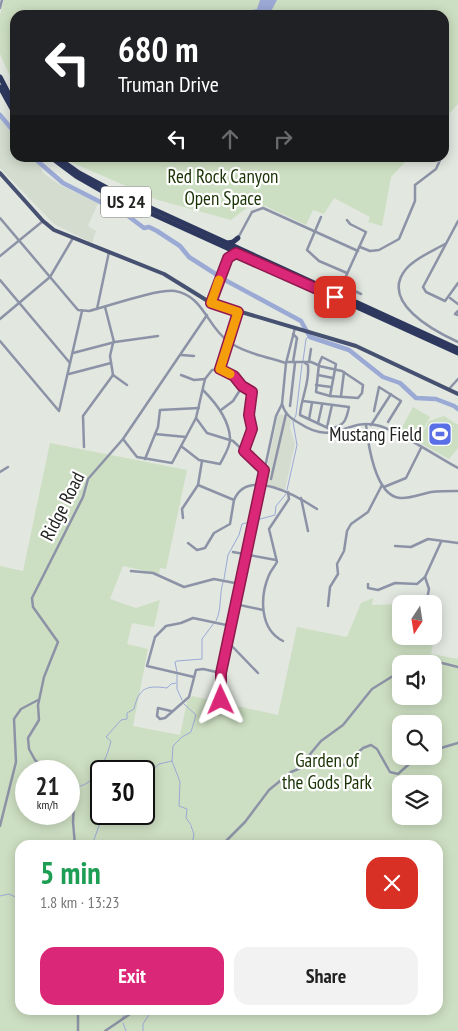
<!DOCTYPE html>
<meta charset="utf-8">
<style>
:root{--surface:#fff;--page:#f2f2f2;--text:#222;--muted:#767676;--accent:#db2777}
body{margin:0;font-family:"PT Sans Narrow",sans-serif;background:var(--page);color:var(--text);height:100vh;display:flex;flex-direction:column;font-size:19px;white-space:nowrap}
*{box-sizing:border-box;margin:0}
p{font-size:16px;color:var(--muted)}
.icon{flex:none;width:28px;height:28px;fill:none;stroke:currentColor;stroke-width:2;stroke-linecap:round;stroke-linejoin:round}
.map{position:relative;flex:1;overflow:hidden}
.side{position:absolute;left:15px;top:840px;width:428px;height:175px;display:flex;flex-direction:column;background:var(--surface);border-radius:15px;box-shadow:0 2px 12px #0003}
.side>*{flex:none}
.hud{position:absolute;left:10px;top:10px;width:439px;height:152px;border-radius:15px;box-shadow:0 2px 12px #0003;background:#202124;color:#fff;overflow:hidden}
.needle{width:32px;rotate:192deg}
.buttons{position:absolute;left:392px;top:595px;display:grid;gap:10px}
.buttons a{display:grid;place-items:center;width:50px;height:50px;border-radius:10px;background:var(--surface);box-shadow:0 2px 12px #0003;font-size:25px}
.speed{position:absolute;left:15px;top:760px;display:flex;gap:10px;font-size:25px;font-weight:700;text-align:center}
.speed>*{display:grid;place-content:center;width:65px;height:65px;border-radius:50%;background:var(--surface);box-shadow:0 2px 12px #0003;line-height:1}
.speed small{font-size:12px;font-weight:400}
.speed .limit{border:2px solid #111;border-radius:8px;background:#fff;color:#111}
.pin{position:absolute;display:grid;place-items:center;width:42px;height:42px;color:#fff;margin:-21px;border-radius:10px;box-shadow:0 2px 8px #0006}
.me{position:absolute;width:55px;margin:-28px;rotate:359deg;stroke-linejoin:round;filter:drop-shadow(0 0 4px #0008)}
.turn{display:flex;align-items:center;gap:18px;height:105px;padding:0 25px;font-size:22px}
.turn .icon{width:65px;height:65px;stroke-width:2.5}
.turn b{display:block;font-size:35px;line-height:42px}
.lanes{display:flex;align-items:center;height:48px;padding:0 25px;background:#0003;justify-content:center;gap:25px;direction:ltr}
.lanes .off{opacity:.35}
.round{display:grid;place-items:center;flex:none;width:52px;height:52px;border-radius:15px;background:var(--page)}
.headline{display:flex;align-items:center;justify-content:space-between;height:85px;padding:0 25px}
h1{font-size:30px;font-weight:800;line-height:38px;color:#1e9e55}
.action{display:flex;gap:10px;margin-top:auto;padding:10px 25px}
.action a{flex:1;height:58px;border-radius:15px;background:var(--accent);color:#fff;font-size:20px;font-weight:800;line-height:58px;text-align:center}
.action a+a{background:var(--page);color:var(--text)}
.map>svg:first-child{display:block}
</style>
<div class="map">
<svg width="458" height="1031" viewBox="0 0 458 1031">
<rect width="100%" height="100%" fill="#e2e7e0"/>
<g fill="#d3dcce">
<polygon points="0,119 15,136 15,158 29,158 40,165 43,173 60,185 98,203 88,226 96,231 92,243 54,224 0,168"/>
<polygon points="281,414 291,420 290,428 295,444 285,490 266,485 264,483 278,415"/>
</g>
<g fill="#cddfc2" fill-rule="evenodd">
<polygon points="4,0 458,0 458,104 444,119 444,15 15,15 15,87 0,54 0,15"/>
<polygon points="67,158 409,158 391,177 382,226 368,222 370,217 334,198 324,214 313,210 306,225 265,206 248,207 231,220 158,200 71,162"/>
<polygon points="413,407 430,417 417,440 400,431"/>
<polygon points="444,416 458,425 458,448 449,459 418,442 429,421"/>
<path d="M50,443L187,470L166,569L160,568L159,574L123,566L110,599L136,608L160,600L154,627L132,623L127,644L148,649L133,726L180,735L187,702L192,696L278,715L297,627L347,637L361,603L373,598L372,605L401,604V636L435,634L431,654L458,659V1031H0V566L23,571ZM401,664H434V696H401ZM401,724H434V756H401ZM26,771H69V814H26ZM101,771H144V814H101ZM401,784H434V816H401ZM20,845H438V1010H20Z"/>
</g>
<polygon fill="#9ba9d5" points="260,0 277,0 269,15 237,15 240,12 257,9"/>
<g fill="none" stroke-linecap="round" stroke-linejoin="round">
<g stroke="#9ba9d5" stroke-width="1">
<polyline points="303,361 306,339 309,336"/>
<polyline points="287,490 297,445 293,422 296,415 302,364"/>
<polyline points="224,579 228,555 239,535 242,524 275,515 276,506 286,494"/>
<path d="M216,621C222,609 219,595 223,582"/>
<polyline points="177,672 175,662 177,661 202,659 202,639 214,623"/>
<polyline points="177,675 177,689 182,700"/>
<polyline points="184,704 196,715 191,732 182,737 173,746 172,761 180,782 179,806 187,809 186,818 191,825"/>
<polyline points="144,778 159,764 172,761"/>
<path d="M69,793L72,790V787C95,788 106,761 111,741L106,737L121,720L127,719V713L134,709C139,688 146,685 167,688L171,684L176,683"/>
<polyline points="191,826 194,834 192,845"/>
<polyline points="92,845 100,823 104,822 109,814"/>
<polyline points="0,896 9,894 20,899"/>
<polyline points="122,1018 128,1010"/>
<polyline points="123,1023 126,1031"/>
<polyline points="143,1031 143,1024 152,1010"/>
</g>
<g stroke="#9ba9d5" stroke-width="4.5">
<polyline points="0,115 15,133"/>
<polyline points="34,158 63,183 128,216 144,228 149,227 157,231 180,246 189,257 225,280 301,321 310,337 349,350 383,377 400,383 416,398 436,399 454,406 458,409"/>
</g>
<g stroke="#8d93a7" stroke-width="2.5">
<polyline points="0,8 2,0"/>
<polyline points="321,217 307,250 319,261 347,273"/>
<path d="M0,218L78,310L89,311C109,306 156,289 175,291C204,296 207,327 229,342C245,353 267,357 286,363"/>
<polyline points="347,220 350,224 366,232 342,285 361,294"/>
<polyline points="458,221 423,287 426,292 445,301 458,283"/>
<polyline points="238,238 252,212 263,208 358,251"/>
<path d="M445,244C433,251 415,258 406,269C379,302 434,331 458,342"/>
<polyline points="360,247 370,251 379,250 399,239 415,201 415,185 436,169 441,158"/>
<polyline points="0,256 43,221"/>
<polyline points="0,280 70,363"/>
<polyline points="450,298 458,304"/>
<polyline points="211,303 228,259"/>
<polyline points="105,307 114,342"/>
<polyline points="97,309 109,252"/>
<polyline points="458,311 455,314 458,315"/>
<polyline points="0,319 50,277 73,238"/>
<polyline points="0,341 59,411 82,311"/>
<polyline points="73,353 115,342 158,336"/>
<polyline points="181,355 194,356"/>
<polygon points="322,357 336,364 330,396 316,392 319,364"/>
<polyline points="287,362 311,362 318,365"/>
<polyline points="293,362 297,338 293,334"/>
<polyline points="309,362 311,349"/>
<polyline points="319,366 342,371 363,385 362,393 358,398 330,396"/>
<polyline points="220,369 237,378 242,387"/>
<polyline points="69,374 111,363"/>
<polyline points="113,375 110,356 113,343"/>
<polyline points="113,375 127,385"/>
<polyline points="181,375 194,380 205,379"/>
<polyline points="318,375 333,378"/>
<polyline points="316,385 331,387"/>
<polyline points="242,387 250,390 253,394 249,413 252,429 244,451"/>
<polyline points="449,389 458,379"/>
<polyline points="341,396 344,372"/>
<path d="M303,401L349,407C346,421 345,425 330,429L300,415C301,398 310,383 308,365L305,363"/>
<path d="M282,404C285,414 290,418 299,423C337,448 345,416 380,426C402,433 436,456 458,468"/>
<polyline points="290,406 295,363"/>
<polyline points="221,410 233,401 242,387"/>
<polyline points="374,411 379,387 401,401 388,422"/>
<polyline points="196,418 207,433 233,441 264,470"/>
<polyline points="309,419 312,403"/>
<polyline points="318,423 322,405"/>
<path d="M366,425C368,443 375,496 400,498C410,499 421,494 431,492C440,491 449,491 458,491"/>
<polyline points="371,425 391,394"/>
<polyline points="327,427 332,405"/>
<polyline points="155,434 186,437"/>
<polyline points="123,439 137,457 172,463 196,418 205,379 212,370 220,369 239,312"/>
<path d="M181,446L199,460L220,464C223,458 231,446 230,438C229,419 216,403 203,390"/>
<polyline points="84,447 83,416 113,375"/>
<polyline points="145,459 158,427 160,410 199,408"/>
<polyline points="0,472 8,467"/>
<polyline points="271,479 286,414"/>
<path d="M198,485L234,500C248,467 297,496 317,509"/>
<polyline points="384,487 406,478 421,448"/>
<polyline points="301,498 308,531"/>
<polyline points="183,518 182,509 198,485 202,461"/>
<polyline points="188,543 197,550 205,548 214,533 230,524 234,500"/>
<polyline points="395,546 411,547 428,539 458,543"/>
<polyline points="233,552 276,560"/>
<polyline points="131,571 153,573 184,587 214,579 240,584"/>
<polyline points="425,577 429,589 426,604"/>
<polyline points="368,584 368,588 378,590 395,583 417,584 425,577 441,542"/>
<polyline points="235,604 263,610"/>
<polyline points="328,606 330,587 338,574 337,564 344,551 347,531 351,524 368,512 382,485"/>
<path d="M283,641C259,629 260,596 269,575C271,570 275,566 277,562L269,529L289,499L288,492"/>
<polyline points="228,642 258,673"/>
<polyline points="424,664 442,663 458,667"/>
<polyline points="194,677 147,666 155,637 166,626 181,623 193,618 231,626"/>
<polyline points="222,694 225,698 224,702 221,700 221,673 276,416 282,404 286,363 295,328"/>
<polyline points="171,711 158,708 157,716 160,719 165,718 189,697 196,670 203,669 221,673"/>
<polyline points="434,750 458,743"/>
<polyline points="301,765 321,741 343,725 372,689 401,671"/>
<polyline points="47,771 35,760 29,749 28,738 39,720 38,705 44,677 58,642 33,607 32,598 83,497 88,479 123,439 207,315"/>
<polyline points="69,796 74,804 73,822 75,845"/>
<polyline points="0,826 16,762 14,719 21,709 38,700"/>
<polyline points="222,845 245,822 269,790 291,772 313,763 344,765 363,748 371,745 377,749 390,772 398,774 418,756"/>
<polyline points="78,1031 78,1010"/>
<polyline points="105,1031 136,1010"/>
</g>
<polyline stroke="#465071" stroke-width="4" points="0,173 43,221 54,230 164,274 211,303 356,346 458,394"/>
<g stroke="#2e385e" stroke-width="5">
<polyline points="0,77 15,106"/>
<polyline points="0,87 15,114"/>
<polyline points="52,158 76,176 104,192 458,353"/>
<polyline points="58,158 79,173 107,188 458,349"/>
<polyline points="228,243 233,242 238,238"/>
<polyline points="228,258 239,253"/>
</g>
</g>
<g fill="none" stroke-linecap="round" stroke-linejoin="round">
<g stroke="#8e194d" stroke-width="12">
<polyline id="route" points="221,700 221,673 264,470 244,451 252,429 249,415 252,392 242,386 234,376 220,369 238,312 211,303 228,258 236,253 335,297"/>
</g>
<use href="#route" stroke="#db2777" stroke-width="9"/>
<polyline stroke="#f59e0b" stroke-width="9" points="219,280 211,303 238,312 220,369 230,374"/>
</g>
<defs>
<g id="stadium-square" transform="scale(1.25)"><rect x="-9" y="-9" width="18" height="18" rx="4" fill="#586fe5" stroke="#fff"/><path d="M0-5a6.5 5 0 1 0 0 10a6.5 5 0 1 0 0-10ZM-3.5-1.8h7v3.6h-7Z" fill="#fff"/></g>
</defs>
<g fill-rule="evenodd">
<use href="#stadium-square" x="440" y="434"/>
</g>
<g text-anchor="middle" stroke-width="4.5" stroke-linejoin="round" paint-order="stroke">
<rect fill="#fff" stroke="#646563" stroke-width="1" x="101" y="186.5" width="50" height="31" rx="4"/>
<g font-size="18" font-weight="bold" fill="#212320">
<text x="126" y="208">US 24</text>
</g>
<g font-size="19" fill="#1a3304" stroke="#fff">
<text x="223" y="183">Red Rock Canyon<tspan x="223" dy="22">Open Space</tspan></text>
<text x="327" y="767">Garden of<tspan x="327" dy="22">the Gods Park</tspan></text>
</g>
<g font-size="19" fill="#212320" stroke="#fff" text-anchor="end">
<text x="422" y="441">Mustang Field</text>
</g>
<g font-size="19" fill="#212320" stroke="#fff">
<text transform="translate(62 506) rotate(-63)" y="7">Ridge Road</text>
</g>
</g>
</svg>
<div class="buttons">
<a><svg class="needle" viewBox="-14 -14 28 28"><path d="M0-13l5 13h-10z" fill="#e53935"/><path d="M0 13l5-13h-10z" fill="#767676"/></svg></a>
<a><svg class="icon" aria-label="sound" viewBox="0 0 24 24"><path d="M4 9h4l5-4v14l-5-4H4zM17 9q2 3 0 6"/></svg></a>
<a><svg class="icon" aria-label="search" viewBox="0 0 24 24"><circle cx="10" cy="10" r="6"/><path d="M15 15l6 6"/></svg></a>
<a><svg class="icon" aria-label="layers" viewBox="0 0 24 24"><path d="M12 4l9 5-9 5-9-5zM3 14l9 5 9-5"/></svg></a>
</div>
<div class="speed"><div>21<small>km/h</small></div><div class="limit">30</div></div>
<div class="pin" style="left:335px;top:297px;background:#d93025"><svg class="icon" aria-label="arrive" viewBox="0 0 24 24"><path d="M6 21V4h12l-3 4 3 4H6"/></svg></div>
<svg class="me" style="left:221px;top:700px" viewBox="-20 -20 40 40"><path d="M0-17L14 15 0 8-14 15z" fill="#db2777" stroke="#fff" stroke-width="4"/></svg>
<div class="hud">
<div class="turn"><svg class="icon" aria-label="left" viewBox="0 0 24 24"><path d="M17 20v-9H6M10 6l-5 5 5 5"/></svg><div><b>680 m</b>Truman Drive</div></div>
<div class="lanes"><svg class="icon" aria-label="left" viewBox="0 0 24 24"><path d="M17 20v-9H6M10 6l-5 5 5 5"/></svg><svg class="icon off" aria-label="ahead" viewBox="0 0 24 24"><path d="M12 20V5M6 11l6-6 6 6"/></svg><svg class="icon off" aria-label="right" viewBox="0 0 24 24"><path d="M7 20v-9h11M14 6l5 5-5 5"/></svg></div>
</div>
<section class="side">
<div class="headline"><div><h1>5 min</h1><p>1.8 km · 13:23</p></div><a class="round" style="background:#d93025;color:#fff"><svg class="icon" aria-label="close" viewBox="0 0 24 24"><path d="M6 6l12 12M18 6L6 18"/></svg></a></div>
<div class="action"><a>Exit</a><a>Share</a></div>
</section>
</div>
